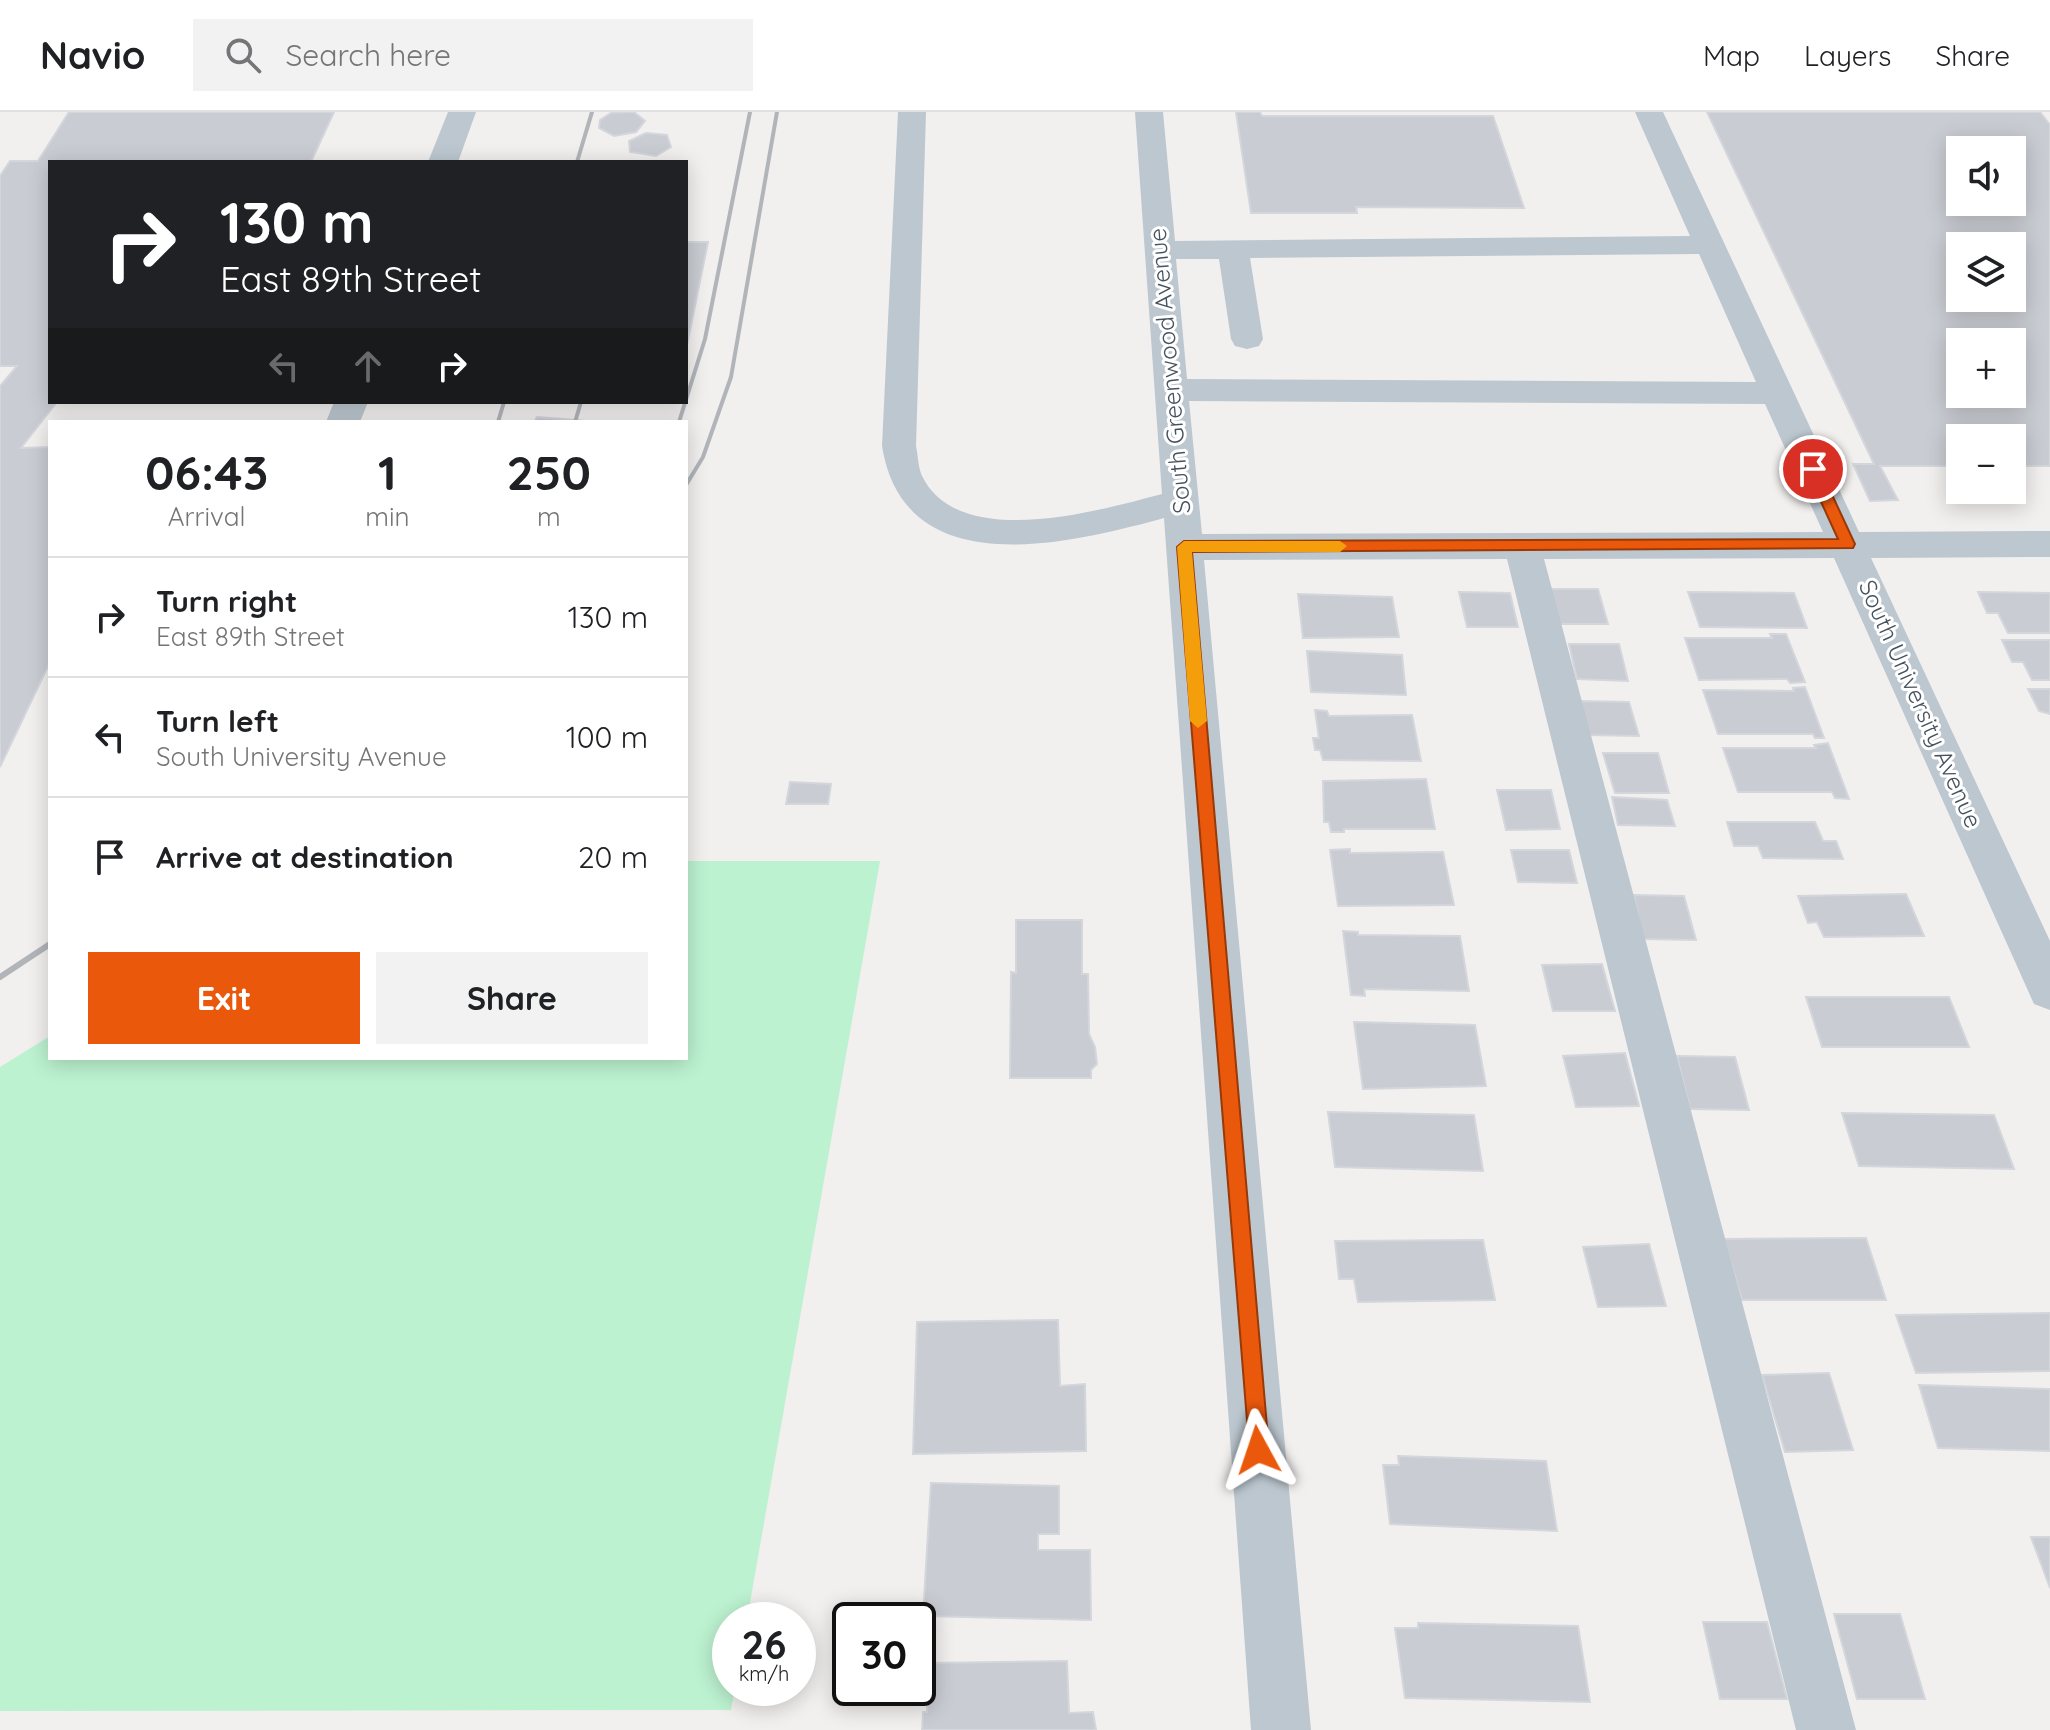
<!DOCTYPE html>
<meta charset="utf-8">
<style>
:root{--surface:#fff;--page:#f2f2f2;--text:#202124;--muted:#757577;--line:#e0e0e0;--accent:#ea580c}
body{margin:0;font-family:Quicksand,sans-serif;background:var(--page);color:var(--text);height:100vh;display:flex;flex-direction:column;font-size:30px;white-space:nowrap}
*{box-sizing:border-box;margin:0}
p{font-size:26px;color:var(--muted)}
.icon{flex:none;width:44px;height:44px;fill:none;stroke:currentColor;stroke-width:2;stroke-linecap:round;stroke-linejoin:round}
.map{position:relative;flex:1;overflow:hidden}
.panel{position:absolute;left:48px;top:308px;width:640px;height:640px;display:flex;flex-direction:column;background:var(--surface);border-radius:0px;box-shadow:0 4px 20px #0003}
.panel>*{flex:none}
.top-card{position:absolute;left:48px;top:48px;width:640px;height:244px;border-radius:0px;box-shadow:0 4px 20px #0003;background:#202124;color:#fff;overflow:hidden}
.fabs{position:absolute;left:1946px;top:24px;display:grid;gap:16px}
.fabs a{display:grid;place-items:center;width:80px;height:80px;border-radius:0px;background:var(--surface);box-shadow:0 4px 20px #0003;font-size:40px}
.speed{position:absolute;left:712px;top:1490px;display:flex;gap:16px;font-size:40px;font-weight:700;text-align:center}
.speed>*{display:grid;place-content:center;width:104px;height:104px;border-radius:50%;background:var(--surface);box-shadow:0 4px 20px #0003;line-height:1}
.speed small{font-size:20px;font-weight:400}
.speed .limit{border:4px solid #111;border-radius:12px;background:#fff;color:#111}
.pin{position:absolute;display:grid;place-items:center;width:68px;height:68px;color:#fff;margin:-34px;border:4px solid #fff;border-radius:50%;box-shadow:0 2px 8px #0007}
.me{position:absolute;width:88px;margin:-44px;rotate:355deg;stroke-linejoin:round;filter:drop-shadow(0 0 6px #0008)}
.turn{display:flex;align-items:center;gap:28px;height:168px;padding:0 40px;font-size:36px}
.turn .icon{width:104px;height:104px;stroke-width:2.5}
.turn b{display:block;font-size:56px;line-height:68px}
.lanes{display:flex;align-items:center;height:76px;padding:0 40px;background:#0003;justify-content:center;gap:40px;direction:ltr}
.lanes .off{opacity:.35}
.eta{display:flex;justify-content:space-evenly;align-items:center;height:136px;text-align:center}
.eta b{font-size:48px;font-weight:700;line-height:56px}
.action{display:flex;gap:16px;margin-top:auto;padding:16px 40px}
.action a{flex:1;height:92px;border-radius:0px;background:var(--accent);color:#fff;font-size:32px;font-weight:700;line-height:92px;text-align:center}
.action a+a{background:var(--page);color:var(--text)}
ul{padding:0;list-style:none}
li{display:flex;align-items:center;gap:24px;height:120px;padding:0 40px;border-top:2px solid var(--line)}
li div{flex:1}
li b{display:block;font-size:30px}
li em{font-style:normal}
header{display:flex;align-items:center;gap:48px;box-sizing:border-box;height:112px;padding:0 40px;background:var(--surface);border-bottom:2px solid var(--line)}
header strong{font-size:38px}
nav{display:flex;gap:44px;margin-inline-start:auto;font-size:28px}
.search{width:560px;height:72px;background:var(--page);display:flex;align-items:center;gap:20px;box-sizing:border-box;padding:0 28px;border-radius:0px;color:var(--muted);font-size:30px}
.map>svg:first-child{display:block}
</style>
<header>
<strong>Navio</strong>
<div class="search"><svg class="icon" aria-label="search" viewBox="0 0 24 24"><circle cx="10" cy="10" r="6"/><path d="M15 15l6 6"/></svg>Search here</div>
<nav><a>Map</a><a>Layers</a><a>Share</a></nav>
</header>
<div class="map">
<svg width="2050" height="1618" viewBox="0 0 2050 1618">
<rect width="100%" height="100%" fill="#f2efef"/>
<polygon fill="#bcf2d0" points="686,749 880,749 747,1508 730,1508 730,1576 735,1576 731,1598 0,1599 0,955 50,924 50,946 686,946"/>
<g fill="#c9ccd2" stroke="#d3d6db" stroke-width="2" fill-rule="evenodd">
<polygon points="69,0 334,0 311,50 50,50 50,290 57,290 21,336 50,335 50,550 0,655 0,274 17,254 0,254 0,64 10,49 38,49"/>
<polygon points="634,0 645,9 636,20 614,24 599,16 600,8 611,1"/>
<polygon points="1236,0 1260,0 1262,4 1493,4 1524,96 1356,95 1357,101 1251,101"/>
<path d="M1707,0H2040L2050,13V354H2012V326H1960V354H1880L1898,388L1870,389L1853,352H1874ZM1960,38H2012V90H1960ZM1960,134H2012V186H1960ZM1960,230H2012V282H1960Z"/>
<polygon points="646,21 667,23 671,35 656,44 630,40 629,29"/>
<polygon points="686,130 708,130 686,238"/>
<polygon points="537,305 576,308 591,310 534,310"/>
<polygon points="1546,477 1598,477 1608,512 1555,512"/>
<polygon points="1459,480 1510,481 1518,515 1467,515"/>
<polygon points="1688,480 1794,481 1807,516 1700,515"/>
<polygon points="1978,480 2050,481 2050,521 2008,521 1998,501 1987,501"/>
<polygon points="1298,482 1392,485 1399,525 1303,526"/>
<polygon points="1770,522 1786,522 1805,570 1790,571 1787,567 1699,568 1685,526 1772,526"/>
<polygon points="2002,528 2050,528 2050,568 2032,568 2023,550 2012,550"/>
<polygon points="1569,532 1619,532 1628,569 1577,567"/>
<polygon points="1307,539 1402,543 1406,583 1311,580"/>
<polygon points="1805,575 1824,626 1815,626 1813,622 1718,622 1703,578 1794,579 1793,576"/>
<polygon points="2028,577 2050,577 2050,602 2039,599"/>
<polygon points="1580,589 1629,590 1639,624 1588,623"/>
<polygon points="1315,598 1327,599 1329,604 1412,603 1421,649 1323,648 1320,638 1315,638 1313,626 1319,626"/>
<polygon points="1828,631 1849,687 1835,686 1832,680 1738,680 1723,636 1816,636 1814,633"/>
<polygon points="1603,641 1658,641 1669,681 1615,681"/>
<polygon points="1426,667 1435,717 1344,717 1344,720 1331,720 1329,710 1324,710 1323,669"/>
<polygon points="790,670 831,672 828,692 786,692"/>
<polygon points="1497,678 1551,678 1560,717 1506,718"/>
<polygon points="1612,685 1667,688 1675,714 1618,713"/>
<polygon points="1727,710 1815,710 1823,729 1836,729 1843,747 1763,746 1758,734 1734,734"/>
<polygon points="1350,737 1350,741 1443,740 1454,793 1338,794 1330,738"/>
<polygon points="1511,738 1569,738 1577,771 1518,770"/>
<polygon points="1906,782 1924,824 1824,825 1817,810 1808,811 1798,784"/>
<polygon points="1634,783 1684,784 1696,828 1643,827"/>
<polygon points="1016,808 1082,808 1082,862 1088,862 1089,922 1095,935 1097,952 1091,958 1091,966 1010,966 1011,860 1016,861"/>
<polygon points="1343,819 1358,820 1358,823 1460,824 1469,879 1364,877 1365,884 1351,883"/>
<polygon points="1602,852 1615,899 1553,899 1542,853"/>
<polygon points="1806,885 1949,885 1969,935 1822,935"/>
<polygon points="1354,910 1475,913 1486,974 1363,977"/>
<polygon points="1625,941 1639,994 1576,995 1563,944"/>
<polygon points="1677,944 1735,945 1749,998 1690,997"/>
<polygon points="1328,1000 1474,1003 1483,1059 1335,1055"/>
<polygon points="1842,1001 1994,1003 2014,1057 1859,1054"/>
<polygon points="1866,1126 1886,1188 1742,1188 1724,1127"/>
<polygon points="1483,1128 1495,1188 1358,1190 1354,1167 1339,1167 1335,1129"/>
<polygon points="1649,1132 1666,1194 1598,1195 1583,1135"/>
<polygon points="2050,1201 2050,1259 1916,1261 1896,1203"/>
<polygon points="1058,1208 1060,1274 1085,1272 1086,1339 913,1342 917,1210"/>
<polygon points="1829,1261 1853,1338 1785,1340 1762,1263"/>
<polygon points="1919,1273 2050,1277 2050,1339 1938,1336"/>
<polygon points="1398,1344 1546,1349 1557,1419 1390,1412 1383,1353 1399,1353"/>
<polygon points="931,1371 1059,1374 1059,1422 1038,1422 1038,1438 1090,1438 1091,1508 923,1504"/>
<polygon points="2031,1425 2050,1425 2050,1476"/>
<polygon points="1834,1502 1900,1502 1925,1587 1857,1587"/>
<polygon points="1703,1510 1767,1510 1787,1587 1720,1587"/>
<polygon points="1418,1511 1578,1514 1590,1590 1405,1586 1395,1516 1418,1516"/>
<polygon points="1067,1549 1069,1601 1093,1600 1096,1618 922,1618 923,1600 927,1600 927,1551"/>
</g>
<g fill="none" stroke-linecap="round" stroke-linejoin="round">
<g fill="#bcc7cf" fill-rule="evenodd">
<polygon points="448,0 476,0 458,50 428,50"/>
<path d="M898,0H926L916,334C918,343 918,355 922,364C959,440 1101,398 1162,382L1135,0H1163L1175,129L1690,124L1635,0H1663L1859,420L2050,419V445L1871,446L2050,829V898L2034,892L1834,446L1544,447L1856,1618H1796L1507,447L1204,448L1311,1618H1251L1164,406C1069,432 904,473 882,334ZM1699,142L1756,270L1187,267L1176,147H1219L1231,227L1235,234L1247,237L1259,234L1263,227L1250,146ZM1189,289L1765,292L1823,420L1202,422Z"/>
<polygon points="334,290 368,290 360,310 326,310"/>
</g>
<g stroke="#b1b5ba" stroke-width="4">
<polyline points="577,50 592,0"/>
<polyline points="498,310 504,290"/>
<polyline points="575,310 581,290"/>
<polyline points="679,310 705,227 750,0"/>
<polyline points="686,373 703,345 731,265 777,0"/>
</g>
<polyline stroke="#b1b5ba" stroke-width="6" points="0,865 50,832"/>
</g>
<polygon fill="#ea580c" stroke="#983908" stroke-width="2" points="1813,352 1820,357 1855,432 1853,436 1192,440 1269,1338 1266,1346 1258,1349 1250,1346 1177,435 1184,429 1838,427 1806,357"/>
<polygon fill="#f59e0b" points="1184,429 1340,429 1347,434 1340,440 1192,440 1207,609 1198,616 1190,609 1177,435"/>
<g text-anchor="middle" stroke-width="6" stroke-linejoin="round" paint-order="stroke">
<g font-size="24" fill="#46535e" stroke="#fff">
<text transform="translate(1170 259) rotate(-95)" y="8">South Greenwood Avenue</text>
<text transform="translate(1920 592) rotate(66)" y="8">South University Avenue</text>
</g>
</g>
</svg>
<div class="fabs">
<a><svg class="icon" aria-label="sound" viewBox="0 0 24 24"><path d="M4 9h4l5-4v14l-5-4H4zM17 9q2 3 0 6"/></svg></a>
<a><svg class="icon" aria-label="layers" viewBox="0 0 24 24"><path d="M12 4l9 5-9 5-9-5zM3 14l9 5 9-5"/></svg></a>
<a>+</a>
<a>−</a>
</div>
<div class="speed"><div>26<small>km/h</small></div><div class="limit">30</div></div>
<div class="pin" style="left:1813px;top:357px;background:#d93025"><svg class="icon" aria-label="arrive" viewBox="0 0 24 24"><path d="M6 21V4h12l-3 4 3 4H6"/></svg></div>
<svg class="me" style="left:1258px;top:1338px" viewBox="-20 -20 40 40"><path d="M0-17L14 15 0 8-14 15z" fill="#ea580c" stroke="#fff" stroke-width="4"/></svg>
<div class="top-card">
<div class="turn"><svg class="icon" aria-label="right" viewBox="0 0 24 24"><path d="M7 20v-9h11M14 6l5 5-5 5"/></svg><div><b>130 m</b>East 89th Street</div></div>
<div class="lanes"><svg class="icon off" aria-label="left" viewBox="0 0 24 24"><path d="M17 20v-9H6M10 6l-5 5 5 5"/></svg><svg class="icon off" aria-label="ahead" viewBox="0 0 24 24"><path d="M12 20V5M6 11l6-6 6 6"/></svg><svg class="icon" aria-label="right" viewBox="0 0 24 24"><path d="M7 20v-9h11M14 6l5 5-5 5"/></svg></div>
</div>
<section class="panel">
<div class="eta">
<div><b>06:43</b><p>Arrival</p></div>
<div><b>1</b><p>min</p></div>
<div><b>250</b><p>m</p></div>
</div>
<ul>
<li><svg class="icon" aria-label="right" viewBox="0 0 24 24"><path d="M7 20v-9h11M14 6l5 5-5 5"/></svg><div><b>Turn right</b><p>East 89th Street</p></div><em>130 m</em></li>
<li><svg class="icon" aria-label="left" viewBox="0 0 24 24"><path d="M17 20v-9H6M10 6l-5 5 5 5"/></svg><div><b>Turn left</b><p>South University Avenue</p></div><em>100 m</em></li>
<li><svg class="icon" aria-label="arrive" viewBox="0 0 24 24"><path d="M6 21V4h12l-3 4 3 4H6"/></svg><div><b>Arrive at destination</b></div><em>20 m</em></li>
</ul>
<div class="action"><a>Exit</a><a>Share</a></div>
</section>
</div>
